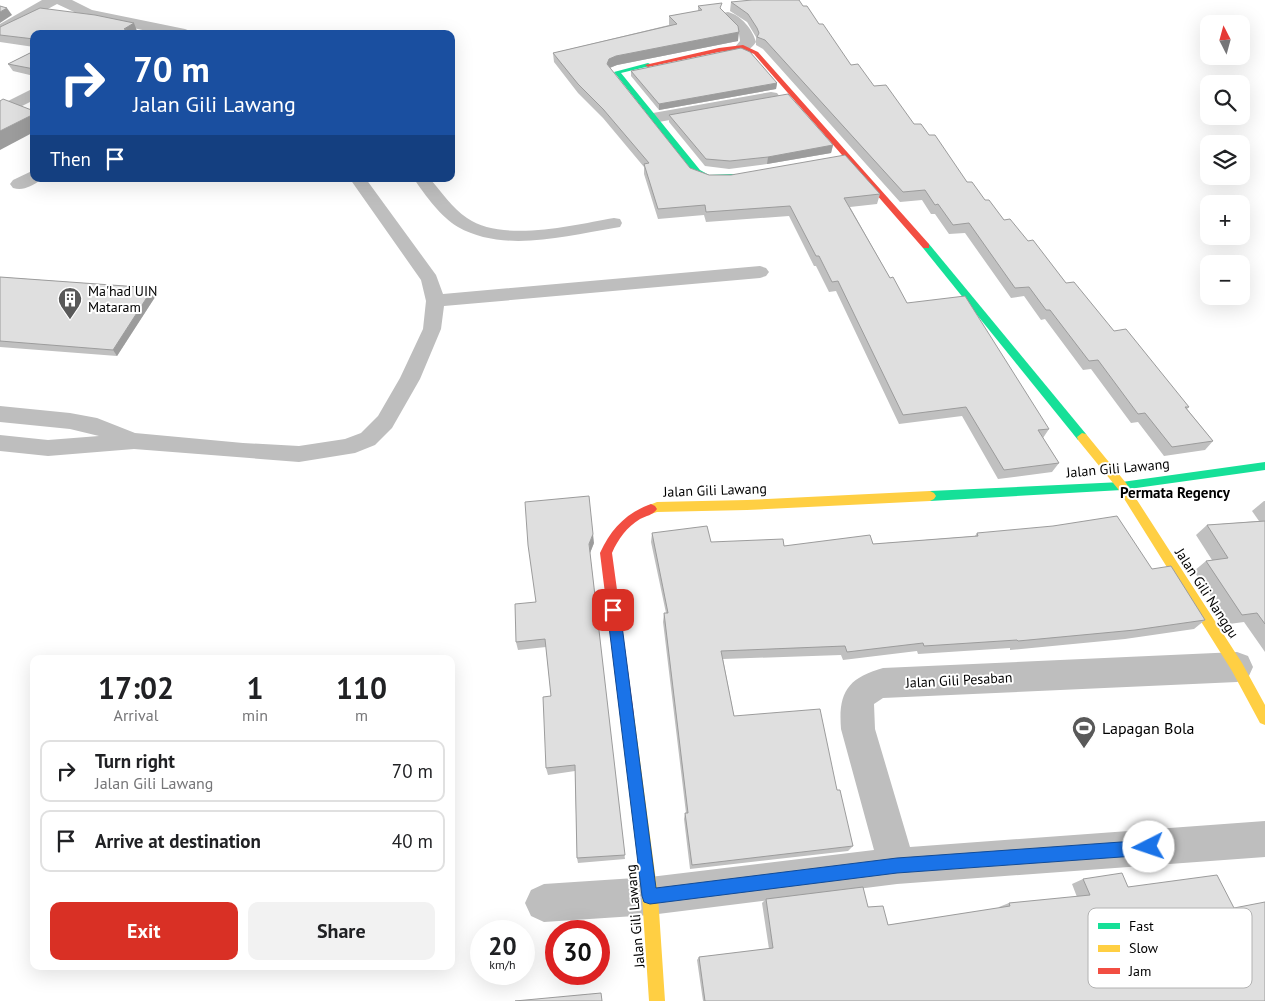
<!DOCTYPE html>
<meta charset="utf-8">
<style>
:root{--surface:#fff;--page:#f2f2f2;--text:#202124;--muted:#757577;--line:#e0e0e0;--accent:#d93025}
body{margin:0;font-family:"PT Sans",sans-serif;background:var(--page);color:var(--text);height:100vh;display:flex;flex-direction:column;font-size:19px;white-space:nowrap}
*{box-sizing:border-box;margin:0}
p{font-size:16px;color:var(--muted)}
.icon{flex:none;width:28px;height:28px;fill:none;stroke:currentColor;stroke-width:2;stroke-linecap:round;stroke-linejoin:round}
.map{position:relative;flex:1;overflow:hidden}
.panel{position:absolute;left:30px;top:655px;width:425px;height:315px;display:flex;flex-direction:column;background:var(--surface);border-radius:10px;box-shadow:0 5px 20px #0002}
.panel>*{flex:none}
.hud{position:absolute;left:30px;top:30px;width:425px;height:152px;border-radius:10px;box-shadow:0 5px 20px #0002;background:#1a4fa0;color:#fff;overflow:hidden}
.needle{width:32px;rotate:354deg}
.controls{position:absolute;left:1200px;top:15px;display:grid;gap:10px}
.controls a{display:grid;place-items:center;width:50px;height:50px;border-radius:10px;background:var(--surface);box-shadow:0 5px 20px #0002;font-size:25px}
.speed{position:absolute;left:470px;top:920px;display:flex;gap:10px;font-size:25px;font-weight:700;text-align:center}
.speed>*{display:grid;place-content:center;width:65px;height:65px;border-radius:50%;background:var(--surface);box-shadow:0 5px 20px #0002;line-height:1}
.speed small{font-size:12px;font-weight:400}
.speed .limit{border:8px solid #d22;background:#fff;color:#111}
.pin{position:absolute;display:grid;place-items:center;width:42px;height:42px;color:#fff;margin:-21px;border-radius:10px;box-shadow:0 2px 8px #0006}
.me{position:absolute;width:55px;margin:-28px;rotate:266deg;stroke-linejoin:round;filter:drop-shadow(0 0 4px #0008)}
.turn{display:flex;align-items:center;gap:18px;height:105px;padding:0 20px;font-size:22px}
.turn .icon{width:65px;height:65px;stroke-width:2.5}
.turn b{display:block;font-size:35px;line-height:42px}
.then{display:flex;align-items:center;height:48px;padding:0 20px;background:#0003;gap:10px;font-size:19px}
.eta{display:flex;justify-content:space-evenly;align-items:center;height:85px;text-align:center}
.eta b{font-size:30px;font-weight:700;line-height:35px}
.primary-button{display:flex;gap:10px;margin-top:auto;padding:10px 20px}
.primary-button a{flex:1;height:58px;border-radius:10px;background:var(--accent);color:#fff;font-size:20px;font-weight:700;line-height:58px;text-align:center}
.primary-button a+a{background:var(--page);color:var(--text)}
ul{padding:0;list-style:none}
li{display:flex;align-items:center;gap:15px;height:62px;margin:0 10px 8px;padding:0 10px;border:2px solid var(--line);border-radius:10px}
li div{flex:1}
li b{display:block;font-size:19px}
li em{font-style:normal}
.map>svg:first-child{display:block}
</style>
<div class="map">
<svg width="1265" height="1001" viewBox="0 0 1265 1001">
<rect width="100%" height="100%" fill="#fff"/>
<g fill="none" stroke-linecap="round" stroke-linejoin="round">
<g fill="#bebebe" fill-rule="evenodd">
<polygon points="350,179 366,179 436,275 443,294 760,266 766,268 769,272 766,276 760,278 444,306 441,329 420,379 392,428 375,445 355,453 299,462 134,449 48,456 0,451 0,435 48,440 99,436 70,429 0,422 0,406 70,413 97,418 135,433 243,443 299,446 345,439 361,433 378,416 400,378 423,329 426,301 421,280"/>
<path d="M414,179H430C442,192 452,208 467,218C503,243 573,225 614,218L620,219L622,223L620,227L614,228C565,236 504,253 458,227C441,217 425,195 414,179Z"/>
</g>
<g fill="#bebebe" fill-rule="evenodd">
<polygon points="42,0 72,0 92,10 185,29 190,31 193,34 161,34 87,18 57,4 0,35 0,24"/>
<path d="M728,12C741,15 753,30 756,42C751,49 746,53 737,50L735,47L740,41L739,34L721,16L723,13Z"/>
<polygon points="34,88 34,100 0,117 0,105"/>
<polygon points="771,92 777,93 780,97 777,101 653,123 647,122 644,118 647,114 653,113"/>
<path d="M34,170V179H42L41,180C31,186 24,191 13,188L10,184L13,180Z"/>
<path d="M1237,652L1248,656L1253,667L1248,678L1237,682L883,698L874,704L875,729L910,847L1265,821V857L897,884L650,915L544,922L531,916L525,903L531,890L544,884L650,877L874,850L841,729C838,692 848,678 883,668Z"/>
</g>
<g fill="#16e098" fill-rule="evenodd">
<polygon points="648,63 650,64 650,66 621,73 700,170 709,175 732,174 735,174 735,178 708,179 694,174 614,72"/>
<polygon points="926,243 929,244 1086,434 1087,437 1086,440 1078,440 923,248 923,244"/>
<polygon points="1265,462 1265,470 1122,490 930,501 926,499 924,496 926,493 930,491 1122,482"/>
</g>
<g fill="#ffcf43" fill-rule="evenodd">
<polygon points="1082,433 1086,434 1126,483 1242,663 1265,705 1265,725 1260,723 1232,671 1118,489 1078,440 1077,437"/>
<polygon points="930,491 934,493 936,496 934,499 930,501 747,510 657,512 651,514 647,512 645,509 647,506 657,502 747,500"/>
<polygon points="627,708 632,710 634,715 658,896 665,1001 649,1001 642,896 620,715 622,710"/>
</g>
<g fill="#f24e42" fill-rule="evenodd">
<polygon points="743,45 758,52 929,244 929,248 923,248 754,54 742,49 719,52 648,67 645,65 719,48"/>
<path d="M651,504L655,506L657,509C653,515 646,516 640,519C627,527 618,539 612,553L634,715L632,720L627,722L622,720L620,715L600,553C611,529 626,513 651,504Z"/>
</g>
</g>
<g fill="#c0c0c0">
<polygon points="731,2 803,6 819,24 851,65 914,124 929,135 967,182 1004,220 1028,241 1066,283 1189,407 1187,409 1213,441 1205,450 1164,456 1138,422 1131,423 1091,369 1083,370 1045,319 1041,320 1024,296 1011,298 965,233 949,234 935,214 931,214 922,200 900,202 763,49 756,45 756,37 747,22 730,11"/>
<polygon points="698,6 722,10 738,41 617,65 610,68 690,168 709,175 880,194 877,204 850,207 890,278 907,303 1049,429 1043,438 1059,463 1052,472 998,479 962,416 899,424 836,291 829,292 816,266 814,266 789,216 706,222 704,215 658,219 644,174 644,167 603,118 578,93 554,62 553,53 669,25 669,16 698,11"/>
<polygon points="0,27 137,31 135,32 34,34 34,47 0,42"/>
<polygon points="34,51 34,76 13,71 8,64"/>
<polygon points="631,71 777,83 776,89 659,110 631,76"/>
<polygon points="669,115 833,145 831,153 767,164 729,169 705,166 669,122"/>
<polygon points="0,277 153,288 157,294 117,356 0,347"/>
<polygon points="1264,501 1265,501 1265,652 1244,622 1229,624 1194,571 1206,561 1212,560 1196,535 1207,525 1259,521 1252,511"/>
<polygon points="652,533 711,542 784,546 873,544 975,536 977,533 1152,569 1205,620 1194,629 1125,639 1010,650 1010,648 918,654 917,651 843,660 841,655 723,659 734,716 837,790 853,846 848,851 690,869 684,819 685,813 686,813 663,622 664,613 666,613 651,542"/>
<polygon points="594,543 590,553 625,859 578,863 577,858 575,771 548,775 546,768 551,696 546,647 518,650 516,642 536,602"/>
<polygon points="1083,879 1128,887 1234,908 1265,1001 703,1001 697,960 699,957 769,949 762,903 766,899 868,907 888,925 1000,908 999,907 1009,903 1077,897 1072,884"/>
</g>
<g fill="#9c9c9c">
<polygon points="7,8 12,15 0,23 0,12"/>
<polygon points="134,23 137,31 132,34 124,29"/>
<polygon points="739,32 738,41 617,65 609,68 607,64 609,59 616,56"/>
<polygon points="777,83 776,89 659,110 659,104"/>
<polygon points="34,114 34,132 0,150 0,131"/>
<polygon points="833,145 831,153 767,164 768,157"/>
<polygon points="153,288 157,294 117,356 113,350"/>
<polygon points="593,534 594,543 590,553 589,544"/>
</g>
<g fill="#dfdfdf" stroke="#9c9c9c">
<polygon points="752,0 799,0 803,6 807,6 819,24 823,24 851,65 858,64 874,86 886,85 914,124 921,124 929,135 935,135 967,182 972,182 985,200 989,200 1004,220 1010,219 1028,241 1033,240 1066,283 1074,282 1114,331 1126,329 1189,407 1185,407 1213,441 1172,447 1145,413 1138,414 1098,360 1089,361 1050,310 1046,310 1029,287 1015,288 969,223 953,225 938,204 935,205 925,190 903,192 765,40 757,37 759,33 757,28 748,14 731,2"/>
<polygon points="722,3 720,8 738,26 739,32 616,56 609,59 607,64 690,168 709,175 731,175 845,155 880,194 844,198 890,278 893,277 907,303 965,296 1049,429 1038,430 1059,463 1004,470 966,407 903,415 838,281 832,282 819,256 816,256 790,206 706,212 705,205 658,209 644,164 649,163 603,109 578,84 553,53 677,24 669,16 702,10 698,6"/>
<polygon points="0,6 7,8 0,12"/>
<polygon points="40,8 95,15 134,23 124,29 141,34 34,34 34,39 0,35 0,27"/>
<polygon points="741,48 750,52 777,83 659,104 631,71"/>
<polygon points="34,51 34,69 8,64"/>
<polygon points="788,94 833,145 768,157 730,161 706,159 669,115"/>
<polygon points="3,99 34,111 34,114 0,131 0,101"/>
<polygon points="0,277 153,288 113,350 0,341"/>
<polygon points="589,496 593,534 589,544 625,855 577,858 575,765 546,768 543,697 551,696 545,639 516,642 515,604 536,602 528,545 525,502"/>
<polygon points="1117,516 1152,569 1171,566 1205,620 1135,630 1018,641 1017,640 924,646 923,643 847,652 845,646 721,651 734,716 820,709 837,790 840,790 853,846 692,865 685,813 688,813 664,613 668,613 652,533 707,526 711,542 783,539 784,546 870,535 873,544 978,536 977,533 1053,526"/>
<polygon points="1265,521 1265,624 1257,613 1242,615 1206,561 1228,558 1207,525"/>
<polygon points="1122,873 1128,887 1217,875 1234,908 1265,902 1265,1001 705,1001 699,957 773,948 766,899 863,887 868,907 883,906 888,925 1010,906 1009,903 1090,895 1083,879"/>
<polygon points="601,993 602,1001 515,1001"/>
</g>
<polygon fill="#1a73e8" stroke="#114b97" points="613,605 618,606 620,610 656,888 897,858 1149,840 1154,842 1156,847 1154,853 1149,855 897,873 650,904 644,902 642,896 607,610 609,606"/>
<defs>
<g id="building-pin" transform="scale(1.25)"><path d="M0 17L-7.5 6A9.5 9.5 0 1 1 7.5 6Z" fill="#595959" stroke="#fff"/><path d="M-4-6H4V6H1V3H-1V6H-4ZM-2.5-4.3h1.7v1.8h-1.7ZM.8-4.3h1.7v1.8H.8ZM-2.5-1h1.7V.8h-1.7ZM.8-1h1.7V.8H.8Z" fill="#fff"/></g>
<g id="stadium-pin" transform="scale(1.25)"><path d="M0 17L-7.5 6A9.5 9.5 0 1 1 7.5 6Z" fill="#595959" stroke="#fff"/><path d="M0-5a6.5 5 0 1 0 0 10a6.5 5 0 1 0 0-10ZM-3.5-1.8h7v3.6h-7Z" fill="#fff"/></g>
</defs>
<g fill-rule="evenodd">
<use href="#building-pin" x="70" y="299"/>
<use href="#stadium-pin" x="1084" y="728"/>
</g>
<g text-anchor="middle" stroke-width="4" stroke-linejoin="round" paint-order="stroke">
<g font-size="14" fill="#000" stroke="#fff" text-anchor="start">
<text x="88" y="296">Ma'had UIN<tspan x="88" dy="16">Mataram</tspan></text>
</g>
<g font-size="14" fill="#000" stroke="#fff">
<text transform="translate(1118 468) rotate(-5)" y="5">Jalan Gili Lawang</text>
<text transform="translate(715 490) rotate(-2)" y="5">Jalan Gili Lawang</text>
<text transform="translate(1207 593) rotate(57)" y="5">Jalan Gili Nanggu</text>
<text transform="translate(959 680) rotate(-3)" y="5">Jalan Gili Pesaban</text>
<text transform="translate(635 916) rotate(-95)" y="5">Jalan Gili Lawang</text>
</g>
<g font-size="15" font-weight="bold" fill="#000" stroke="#fff">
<text x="1175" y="498">Permata Regency</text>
</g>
<g font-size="16" fill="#000" stroke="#fff" text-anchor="start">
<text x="1102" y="734">Lapagan Bola</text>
</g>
</g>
<rect x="1088" y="908" width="164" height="80" rx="8" fill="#fff" stroke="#b2b2b2" stroke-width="1"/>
<rect x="1098" y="923" width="22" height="6" fill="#16e098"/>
<rect x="1098" y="945" width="22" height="7" fill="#ffcf43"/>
<rect x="1098" y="968" width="22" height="6" fill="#f24e42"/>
<g font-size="14" fill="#000">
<text x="1129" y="931">Fast</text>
<text x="1129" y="953">Slow</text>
<text x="1129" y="976">Jam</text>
</g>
</svg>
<div class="controls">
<a><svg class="needle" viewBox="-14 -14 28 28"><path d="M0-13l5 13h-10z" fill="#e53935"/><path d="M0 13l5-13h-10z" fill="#757577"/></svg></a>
<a><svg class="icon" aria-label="search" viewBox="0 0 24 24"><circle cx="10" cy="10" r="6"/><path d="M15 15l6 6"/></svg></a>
<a><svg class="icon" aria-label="layers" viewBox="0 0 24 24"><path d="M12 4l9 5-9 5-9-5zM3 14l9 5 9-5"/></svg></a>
<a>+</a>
<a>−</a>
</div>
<div class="speed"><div>20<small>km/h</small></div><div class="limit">30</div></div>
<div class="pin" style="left:613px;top:610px;background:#d93025"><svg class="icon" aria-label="arrive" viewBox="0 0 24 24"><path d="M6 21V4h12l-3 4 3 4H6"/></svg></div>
<svg class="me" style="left:1149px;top:847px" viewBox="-20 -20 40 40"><circle r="19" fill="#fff"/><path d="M0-13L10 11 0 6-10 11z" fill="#1a73e8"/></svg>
<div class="hud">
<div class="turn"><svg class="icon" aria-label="right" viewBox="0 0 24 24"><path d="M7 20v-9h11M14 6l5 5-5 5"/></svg><div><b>70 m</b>Jalan Gili Lawang</div></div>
<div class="then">Then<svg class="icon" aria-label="arrive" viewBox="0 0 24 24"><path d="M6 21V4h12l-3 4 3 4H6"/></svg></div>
</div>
<section class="panel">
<div class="eta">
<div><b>17:02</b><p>Arrival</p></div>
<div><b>1</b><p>min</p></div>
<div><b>110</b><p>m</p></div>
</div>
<ul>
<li><svg class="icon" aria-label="right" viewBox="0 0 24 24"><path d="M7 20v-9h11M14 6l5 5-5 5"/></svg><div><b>Turn right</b><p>Jalan Gili Lawang</p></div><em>70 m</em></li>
<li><svg class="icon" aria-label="arrive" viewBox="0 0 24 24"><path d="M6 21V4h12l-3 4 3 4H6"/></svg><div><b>Arrive at destination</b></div><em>40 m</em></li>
</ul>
<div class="primary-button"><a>Exit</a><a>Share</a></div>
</section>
</div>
